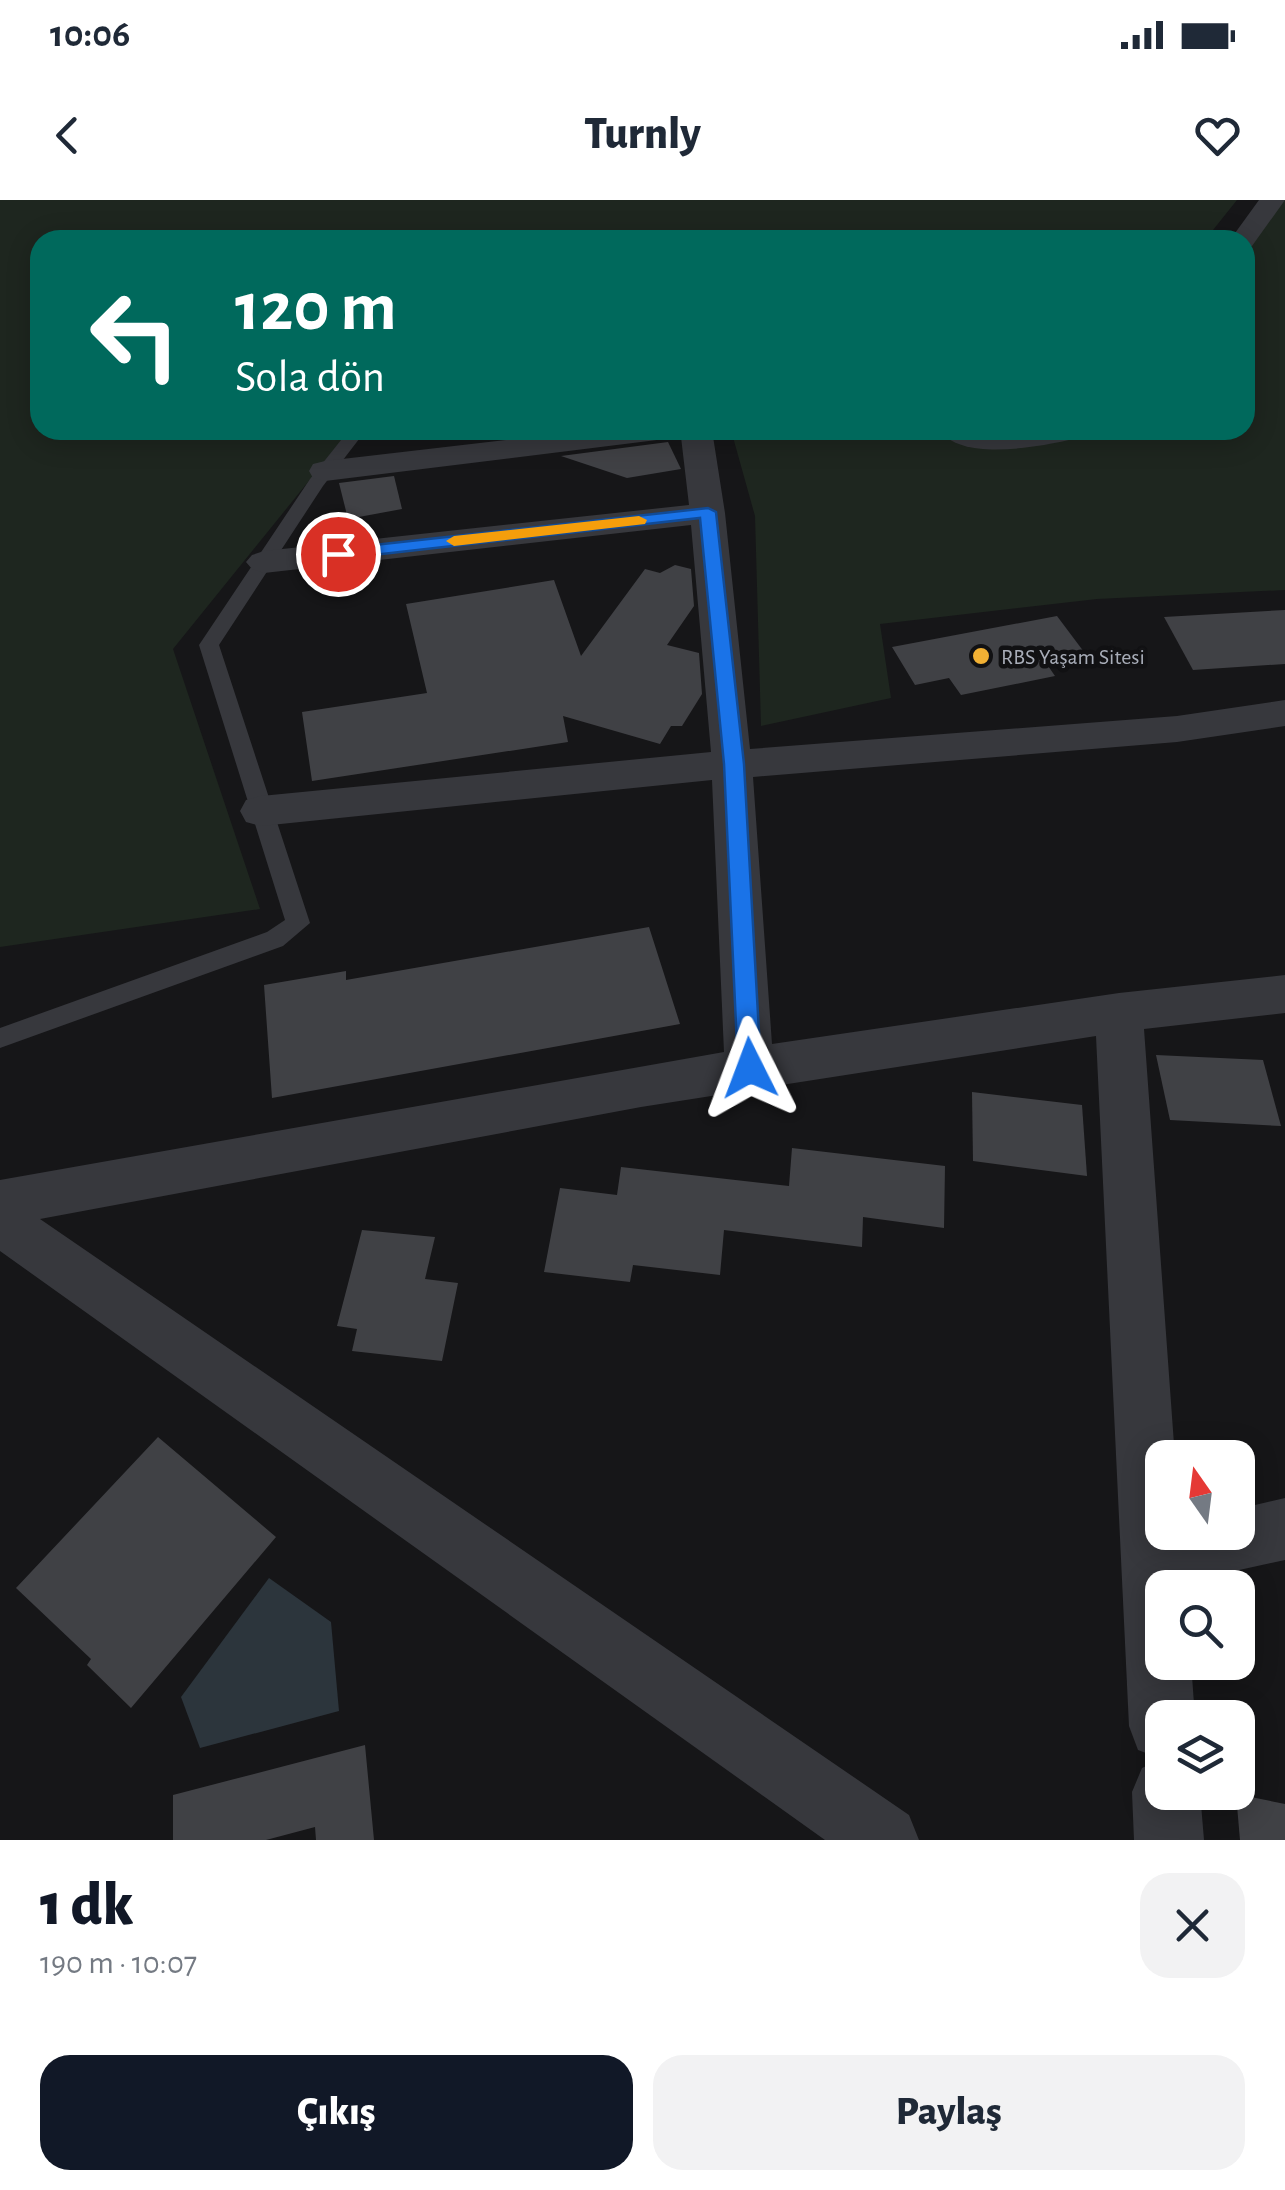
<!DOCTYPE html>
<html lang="tr">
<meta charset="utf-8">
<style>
:root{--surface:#fff;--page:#f2f2f3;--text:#1f2937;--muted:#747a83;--accent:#111827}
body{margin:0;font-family:"Alegreya Sans",sans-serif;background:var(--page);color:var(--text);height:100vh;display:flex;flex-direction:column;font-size:38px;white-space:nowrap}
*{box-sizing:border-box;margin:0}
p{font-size:32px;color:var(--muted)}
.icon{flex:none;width:55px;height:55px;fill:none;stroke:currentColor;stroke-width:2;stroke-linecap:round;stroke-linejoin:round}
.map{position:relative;height:1640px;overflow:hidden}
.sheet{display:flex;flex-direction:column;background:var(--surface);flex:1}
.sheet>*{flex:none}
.banner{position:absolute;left:30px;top:30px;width:1225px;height:210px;border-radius:30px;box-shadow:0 5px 25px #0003;background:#00695c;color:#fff;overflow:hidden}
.needle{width:65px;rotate:346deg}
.fabs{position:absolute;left:1145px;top:1240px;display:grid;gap:20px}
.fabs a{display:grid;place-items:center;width:110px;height:110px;border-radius:20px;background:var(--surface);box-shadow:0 5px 25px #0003;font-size:50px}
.pin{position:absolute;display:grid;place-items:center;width:85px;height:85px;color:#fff;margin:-42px;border:5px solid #fff;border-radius:50%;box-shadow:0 2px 10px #0007}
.me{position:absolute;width:110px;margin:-55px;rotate:357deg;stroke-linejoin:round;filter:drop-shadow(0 0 8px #0008)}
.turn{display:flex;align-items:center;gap:35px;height:210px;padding:0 40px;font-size:45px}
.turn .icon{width:130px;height:130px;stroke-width:2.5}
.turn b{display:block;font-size:70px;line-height:85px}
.round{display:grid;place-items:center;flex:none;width:105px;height:105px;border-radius:30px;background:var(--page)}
.overview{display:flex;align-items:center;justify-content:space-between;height:170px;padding:0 40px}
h1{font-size:60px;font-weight:800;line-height:75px;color:var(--accent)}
.action{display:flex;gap:20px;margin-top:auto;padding:20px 40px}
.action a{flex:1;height:115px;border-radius:30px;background:var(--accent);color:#fff;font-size:40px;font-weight:800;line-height:115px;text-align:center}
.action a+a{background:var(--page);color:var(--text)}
.status{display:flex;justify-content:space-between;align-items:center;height:70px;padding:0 50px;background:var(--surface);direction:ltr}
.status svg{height:28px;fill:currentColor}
header{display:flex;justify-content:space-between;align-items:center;height:130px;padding:0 40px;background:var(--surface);font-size:45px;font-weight:800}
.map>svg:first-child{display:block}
</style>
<div class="status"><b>10:06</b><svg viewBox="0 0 49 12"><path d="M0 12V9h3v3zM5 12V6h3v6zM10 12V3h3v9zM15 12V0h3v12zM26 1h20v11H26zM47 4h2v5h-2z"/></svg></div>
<header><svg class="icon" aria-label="back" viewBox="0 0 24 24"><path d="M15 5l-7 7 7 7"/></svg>Turnly<svg class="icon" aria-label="heart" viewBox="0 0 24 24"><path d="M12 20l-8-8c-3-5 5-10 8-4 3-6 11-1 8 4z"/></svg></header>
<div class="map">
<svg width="1285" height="1640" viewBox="0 0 1285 1640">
<rect width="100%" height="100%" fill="#161618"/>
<g fill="#1e261f">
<polygon points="0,0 1237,0 1205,40 40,40 40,230 350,230 173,449 260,709 0,747"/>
<polygon points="1285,0 1285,390 1097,399 880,424 891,498 761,526 755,316 731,230 1245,230 1245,40"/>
</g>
<polygon fill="#2c353c" points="269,1378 331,1422 339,1511 200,1548 181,1497"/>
<g fill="#404145">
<polygon points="668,242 681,269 627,278 561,256"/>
<polygon points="394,276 402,309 348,319 339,283"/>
<polygon points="675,365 691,369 694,406 667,445 699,453 702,494 682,526 671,526 660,544 563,516 568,542 312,581 302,512 427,493 406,404 554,380 581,456 645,369 660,373"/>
<polygon points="1285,410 1285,464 1193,470 1164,417"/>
<polygon points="1057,416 1084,452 1044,460 1055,476 961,495 949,478 915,485 892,447"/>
<polygon points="649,727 680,824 272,898 264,785 346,771 346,780"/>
<polygon points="1156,855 1263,860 1281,926 1170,920"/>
<polygon points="972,892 1082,905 1087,976 973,961"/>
<polygon points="792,948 945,966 944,1028 863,1017 862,1047 724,1030 720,1075 633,1065 630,1082 544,1072 560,988 617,995 621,967 789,986"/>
<polygon points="362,1030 435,1037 425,1079 458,1083 442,1161 352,1151 357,1129 337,1126"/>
<polygon points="158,1237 276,1337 131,1508 87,1465 91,1459 16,1388"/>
<polygon points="365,1545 374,1640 316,1640 315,1627 266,1640 173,1640 173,1595"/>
<polygon points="1236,1594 1285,1604 1285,1640 1240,1640"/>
</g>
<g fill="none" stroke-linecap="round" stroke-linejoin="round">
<polygon fill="#37383d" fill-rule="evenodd" points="349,230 366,230 323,286 219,445 310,723 283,746 0,848 0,828 267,732 285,720 199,445 310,279"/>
<g fill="#37383d" fill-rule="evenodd">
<polygon points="1259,0 1285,0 1252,46 1245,47 1245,40 1230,40"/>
<polygon points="592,230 712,230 725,313 750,549 1177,516 1285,500 1285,526 1177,542 753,577 772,844 1119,793 1285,775 1285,813 1144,829 1175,1258 1162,1258 1162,1332 1238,1332 1238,1309 1285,1298 1285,1360 1185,1382 1185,1388 1162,1388 1162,1462 1191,1462 1195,1518 1162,1518 1162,1559 1138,1550 1129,1526 1096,836 641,907 40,1019 909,1615 919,1640 825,1640 0,1051 0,980 724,852 712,580 261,626 246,622 240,611 246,600 261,596 711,552 691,325 264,373 252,369 246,362 252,355 264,351 689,305 681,237 325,281 313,278 309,271 313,264 325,261"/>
<path d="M939,230H1087L1082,237C1048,245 964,264 939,230Z"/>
<polygon points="1162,1559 1162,1592 1200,1592 1204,1640 1134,1640 1132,1592 1142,1568"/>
</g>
</g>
<polygon fill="#1a73e8" stroke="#114b97" stroke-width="2.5" points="708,308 716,312 744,564 761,868 758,875 741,875 738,868 724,564 700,318 338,359 329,354 338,349"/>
<polygon fill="#f59e0b" points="639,316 647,320 645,324 454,346 446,341 454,336"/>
<circle fill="#f2b134" stroke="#111113" stroke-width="4" cx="981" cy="456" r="10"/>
<g text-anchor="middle" stroke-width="9" stroke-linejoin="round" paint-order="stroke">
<g font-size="22" fill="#a8adb8" stroke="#111113" text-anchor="start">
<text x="1001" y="464">RBS Yaşam Sitesi</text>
</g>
</g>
</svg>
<div class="fabs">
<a><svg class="needle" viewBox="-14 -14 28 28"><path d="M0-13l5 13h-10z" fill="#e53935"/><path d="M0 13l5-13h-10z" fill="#747a83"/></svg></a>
<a><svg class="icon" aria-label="search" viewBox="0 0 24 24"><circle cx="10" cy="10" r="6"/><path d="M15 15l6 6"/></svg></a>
<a><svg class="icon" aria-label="layers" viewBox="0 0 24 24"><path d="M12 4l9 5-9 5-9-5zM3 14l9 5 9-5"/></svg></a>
</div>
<div class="pin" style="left:338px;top:354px;background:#d93025"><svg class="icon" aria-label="arrive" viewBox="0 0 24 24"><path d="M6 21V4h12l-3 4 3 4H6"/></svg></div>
<svg class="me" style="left:750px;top:868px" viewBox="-20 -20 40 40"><path d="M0-17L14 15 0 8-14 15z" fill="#1a73e8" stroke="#fff" stroke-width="4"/></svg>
<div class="banner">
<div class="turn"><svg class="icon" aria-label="left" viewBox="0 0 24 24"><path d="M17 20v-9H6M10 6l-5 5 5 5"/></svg><div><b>120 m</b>Sola dön</div></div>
</div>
</div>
<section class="sheet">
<div class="overview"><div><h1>1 dk</h1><p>190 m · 10:07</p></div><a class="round"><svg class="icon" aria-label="close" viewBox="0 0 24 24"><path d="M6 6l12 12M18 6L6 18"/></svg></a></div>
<div class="action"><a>Çıkış</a><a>Paylaş</a></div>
</section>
